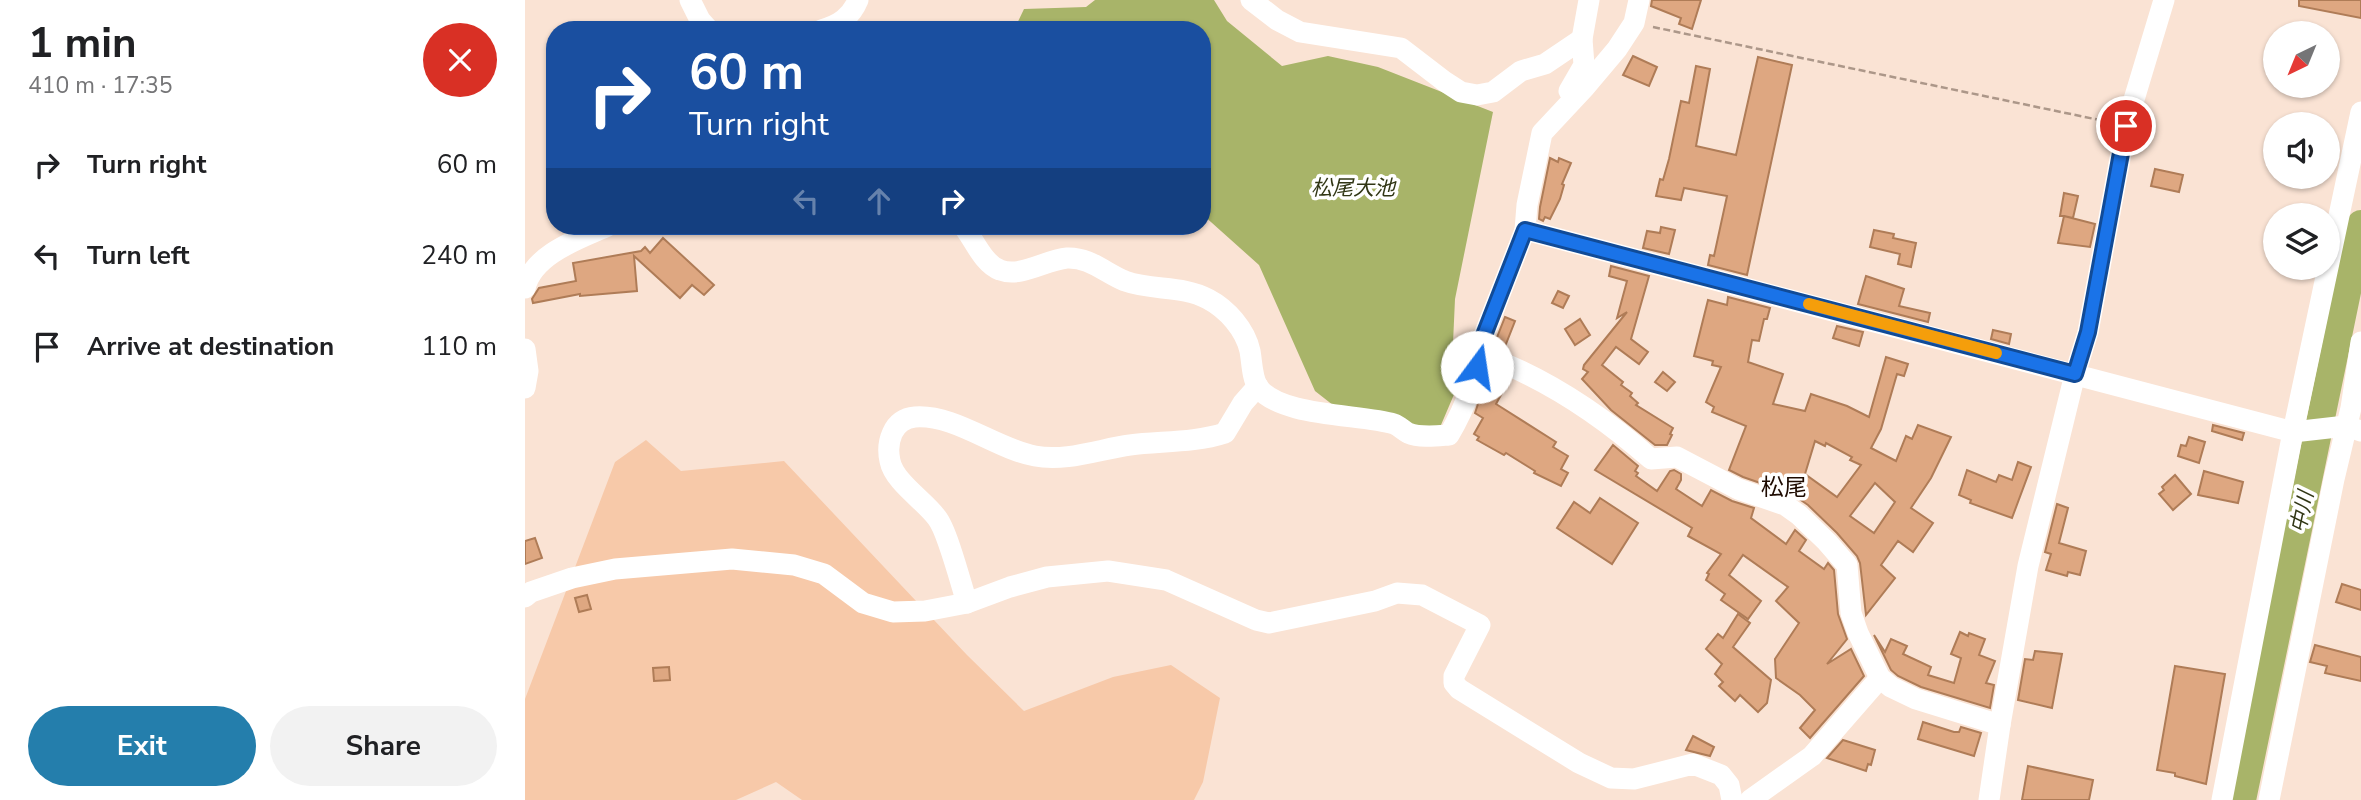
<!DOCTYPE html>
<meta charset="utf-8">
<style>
:root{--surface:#fff;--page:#f2f2f2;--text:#202124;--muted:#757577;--accent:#247eac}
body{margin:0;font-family:"Nunito Sans","Noto Sans JP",sans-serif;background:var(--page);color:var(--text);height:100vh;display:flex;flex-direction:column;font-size:26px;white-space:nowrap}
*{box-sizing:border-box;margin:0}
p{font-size:23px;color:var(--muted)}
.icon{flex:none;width:38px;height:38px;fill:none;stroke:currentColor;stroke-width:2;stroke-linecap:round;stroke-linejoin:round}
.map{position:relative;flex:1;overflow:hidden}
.details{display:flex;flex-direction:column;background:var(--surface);width:525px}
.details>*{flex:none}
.hud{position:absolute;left:21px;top:21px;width:665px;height:214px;border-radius:28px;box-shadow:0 2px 5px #0004;background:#1a4fa0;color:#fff;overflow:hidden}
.needle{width:46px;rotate:223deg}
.buttons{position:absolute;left:1738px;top:21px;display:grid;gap:14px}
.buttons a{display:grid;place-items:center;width:77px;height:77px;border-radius:50%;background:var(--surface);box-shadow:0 2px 5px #0004;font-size:35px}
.pin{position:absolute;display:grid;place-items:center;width:60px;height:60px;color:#fff;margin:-30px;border:4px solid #fff;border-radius:50%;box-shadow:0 2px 7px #0007}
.me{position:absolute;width:77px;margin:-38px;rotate:14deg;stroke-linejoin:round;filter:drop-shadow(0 0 5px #0008)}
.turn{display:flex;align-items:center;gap:24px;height:147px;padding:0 28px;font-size:32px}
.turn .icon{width:91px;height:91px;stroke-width:2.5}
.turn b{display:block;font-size:49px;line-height:60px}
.lanes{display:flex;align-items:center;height:66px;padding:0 28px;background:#0003;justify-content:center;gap:35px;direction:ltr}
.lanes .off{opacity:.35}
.round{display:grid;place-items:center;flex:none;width:74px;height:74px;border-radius:37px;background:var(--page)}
.head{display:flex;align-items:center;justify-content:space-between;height:119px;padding:0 28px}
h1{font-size:42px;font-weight:700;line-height:52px}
.button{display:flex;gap:14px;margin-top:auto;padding:14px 28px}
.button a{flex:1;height:80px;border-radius:42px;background:var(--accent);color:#fff;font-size:28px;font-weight:700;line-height:80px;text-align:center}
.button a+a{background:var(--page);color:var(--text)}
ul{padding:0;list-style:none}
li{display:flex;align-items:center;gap:21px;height:91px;padding:0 28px}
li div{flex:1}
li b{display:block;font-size:26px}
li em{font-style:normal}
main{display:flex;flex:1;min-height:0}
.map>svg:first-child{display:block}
</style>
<main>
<section class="details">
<div class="head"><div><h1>1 min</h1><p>410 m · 17:35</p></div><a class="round" style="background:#d93025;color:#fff"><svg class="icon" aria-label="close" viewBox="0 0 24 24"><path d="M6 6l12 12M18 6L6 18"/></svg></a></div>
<ul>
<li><svg class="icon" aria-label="right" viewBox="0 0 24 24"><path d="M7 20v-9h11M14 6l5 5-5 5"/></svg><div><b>Turn right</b></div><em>60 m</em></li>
<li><svg class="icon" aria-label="left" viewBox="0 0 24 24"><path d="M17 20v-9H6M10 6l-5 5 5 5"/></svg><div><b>Turn left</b></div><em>240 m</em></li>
<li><svg class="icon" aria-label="arrive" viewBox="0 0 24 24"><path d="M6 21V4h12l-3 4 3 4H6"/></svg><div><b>Arrive at destination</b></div><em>110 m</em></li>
</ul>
<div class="button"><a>Exit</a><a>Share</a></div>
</section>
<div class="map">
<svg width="1836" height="800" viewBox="0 0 1836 800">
<rect width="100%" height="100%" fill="#fae3d4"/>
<polygon fill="#f7c9a9" points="121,440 156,471 259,461 442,655 499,711 588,677 646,665 695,698 678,782 669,800 277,800 251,782 211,800 0,800 0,699 90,462"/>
<polygon fill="#a8b469" points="570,0 689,0 702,21 757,66 803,56 853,67 968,112 930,299 928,343 936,378 913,432 813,409 790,391 734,265 677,214 677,30 489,30 499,9 561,7"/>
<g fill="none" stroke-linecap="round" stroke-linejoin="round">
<polyline stroke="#a8b469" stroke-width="28" points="1717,800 1836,224"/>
</g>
<g fill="#dea781" stroke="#af7c57" stroke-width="2" fill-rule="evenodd">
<polygon points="1127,0 1176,0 1167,29 1154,24 1156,18 1126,6"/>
<polygon points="1774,0 1836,0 1836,18 1774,6"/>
<polygon points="1108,56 1132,67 1124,86 1098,75"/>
<polygon points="1233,57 1267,65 1222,275 1183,265 1185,255 1189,256 1202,196 1159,188 1156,200 1131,196 1135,179 1138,180 1144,159 1156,101 1164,103 1171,66 1185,69 1171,146 1211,155"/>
<polygon points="1025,158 1033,162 1034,158 1046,163 1037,184 1039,185 1035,199 1025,219 1020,217 1018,221 1014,219 1015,207"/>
<polygon points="1630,169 1658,175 1654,192 1626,186"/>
<polygon points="1539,193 1553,196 1548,218 1539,216 1570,224 1565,247 1533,243 1539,216 1535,216"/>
<polygon points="1136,227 1150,230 1144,254 1118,248 1122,231 1135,233"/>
<polygon points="1349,230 1369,234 1368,238 1391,243 1386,267 1373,264 1375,254 1345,247"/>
<polygon points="138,238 189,285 179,295 167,285 155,298 109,256 112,291 55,296 55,294 8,303 7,299 14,288 51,281 48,263 116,251 120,247 125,253"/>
<polygon points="1086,266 1124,276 1106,339 1123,352 1114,364 1091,347 1077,365 1098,382 1096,385 1107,393 1105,396 1113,403 1111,405 1148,428 1145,434 1147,435 1142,445 1130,445 1086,410 1057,379 1063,372 1058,369 1059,365 1102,312 1092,318 1102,281 1084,276"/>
<polygon points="1341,276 1379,289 1374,306 1405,313 1403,322 1333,304"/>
<polygon points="1033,291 1044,296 1038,308 1027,303"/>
<path d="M1203,297L1245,308L1242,319H1239L1234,341L1227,340L1223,362L1258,374L1248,404L1280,411L1286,394L1322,406L1344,417L1361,357L1383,364L1379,376L1372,374L1356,429L1346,448L1371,461L1381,436L1387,439L1393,425L1426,437L1406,478L1386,508L1408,523L1388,552L1373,541L1356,565L1370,578L1341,615L1335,563L1332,556L1312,533L1283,505L1267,494L1218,477L1204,470L1221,426L1187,412L1189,407L1181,402L1196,367L1187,365L1188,361L1169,356L1183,300L1202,305ZM1290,441L1300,446L1301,443L1327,457L1325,460L1336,465L1312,497L1280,474ZM1350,483L1370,502L1349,533L1325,516Z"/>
<polygon points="980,317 990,321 979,349 969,345"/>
<polygon points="1055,319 1065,335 1050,345 1040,329"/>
<polygon points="1312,326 1338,332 1334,346 1308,338"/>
<polygon points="1468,330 1486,334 1484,344 1466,339"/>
<polygon points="1138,372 1150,382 1142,391 1130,382"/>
<polygon points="960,383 977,393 971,404 1031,442 1028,447 1043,456 1036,469 1043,473 1036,486 1009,473 1010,471 981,453 979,455 952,440 954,437 949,434 958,418 950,413"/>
<polygon points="1688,425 1719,433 1717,440 1687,431"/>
<polygon points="1664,437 1680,442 1674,463 1653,456 1656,445 1661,446"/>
<polygon points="1088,445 1113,466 1110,471 1113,473 1111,476 1132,491 1145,471 1149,470 1156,474 1156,480 1151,489 1177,506 1186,490 1207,501 1229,508 1226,518 1261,544 1270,530 1281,540 1274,551 1299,569 1303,563 1309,570 1313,614 1322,639 1302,664 1326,649 1339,676 1285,738 1275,728 1290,710 1275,695 1251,678 1250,659 1274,623 1251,601 1263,587 1218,555 1204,575 1236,601 1223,619 1196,600 1200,594 1181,580 1184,574 1182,573 1196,554 1163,536 1167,528 1070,470"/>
<polygon points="1493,462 1506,467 1487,518 1445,503 1446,500 1434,495 1442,470 1471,482 1474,475 1487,480"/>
<polygon points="1679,471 1718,482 1713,503 1673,495"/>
<polygon points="1650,475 1666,494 1648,510 1634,494 1639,490 1637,487"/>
<polygon points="1075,498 1113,523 1087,564 1032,528 1049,502 1065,513"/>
<polygon points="1532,504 1543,508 1534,543 1561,551 1555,575 1543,572 1542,576 1521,570 1526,554 1520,552"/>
<polygon points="10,538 17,558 0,564 0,541"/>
<polygon points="1817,584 1836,590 1836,610 1811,602"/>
<polygon points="62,595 66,609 54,612 50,598"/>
<polygon points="1213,614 1225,623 1208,647 1246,680 1242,703 1233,712 1215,695 1210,701 1194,686 1198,682 1190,674 1197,664 1181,649 1193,634 1198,638"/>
<polygon points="1435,632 1443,636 1444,633 1460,639 1454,655 1470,661 1461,683 1469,685 1465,708 1396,687 1373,676 1366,670 1349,635 1360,652 1366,639 1382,646 1378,654 1406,667 1403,675 1429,683 1436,658 1426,654"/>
<polygon points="1790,645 1836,657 1836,681 1800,673 1802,666 1785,662"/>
<polygon points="1510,651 1537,654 1527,708 1493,700 1500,659 1508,660"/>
<polygon points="1650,666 1700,674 1681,784 1650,776 1650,773 1632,770"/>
<polygon points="144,667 145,680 129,681 128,668"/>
<polygon points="1398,722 1429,732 1434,732 1436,727 1456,733 1449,756 1393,739"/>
<polygon points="1168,736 1189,747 1185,756 1161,750"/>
<polygon points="1318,740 1350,750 1346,765 1343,764 1341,771 1302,758"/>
<polygon points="1503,766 1568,780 1564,800 1497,800"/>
</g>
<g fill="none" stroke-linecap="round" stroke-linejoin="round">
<polyline stroke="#ac9789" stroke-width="2.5" stroke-dasharray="7 3.5" stroke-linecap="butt" points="1128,27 1584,122"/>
<g stroke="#fff" stroke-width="21">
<polyline points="165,0 175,20 184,30"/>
<polyline points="726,0 752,20 775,32 876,48 919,81 936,92 952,95 968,92 996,71 1020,64 1057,39"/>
<path d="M296,30C314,25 326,17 333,0"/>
<polyline points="1044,91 1059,65 1057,39 1064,0"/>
<path d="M438,226C449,239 458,264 475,270C496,278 520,260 542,258C565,257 580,273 600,281C627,291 657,285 683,299C702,309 720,329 725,351C727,362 727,378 733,387C754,417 836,414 869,424C874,426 878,430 883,433C895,438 911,436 924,435C938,411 951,380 952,353L1000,230L1002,205L1017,133L1060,87L1092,49L1109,23L1114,0"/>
<polyline points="1000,230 1768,432 1821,426 1836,431"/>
<path d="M0,288C8,254 54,239 83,226"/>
<polyline points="0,349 3,371 0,388"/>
<path d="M952,353C1016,375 1075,414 1126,459L1152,457L1213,489L1260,505L1274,515L1302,542L1322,565L1326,613L1333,633L1355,678L1366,687L1391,699L1475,725"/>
<polyline points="0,597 6,592 47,578 90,569 207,559 269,565 299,574 338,603 368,612 400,611 442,603 485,587 522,577 583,571 641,580 731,620 744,623 850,601 872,593 897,595 955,625 929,676 929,683 934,689 1054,763 1086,778 1109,779 1168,764 1196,775 1204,785 1207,800"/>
<path d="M442,603C436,584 422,530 412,518C400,501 369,482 365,461C361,443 367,419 390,417C430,414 471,449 510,456C541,462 575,449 605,445C636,441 669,443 700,433L718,403L733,386"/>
<polyline points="1225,800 1287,756 1355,678"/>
<polyline points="1464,800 1475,725 1503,566 1550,374 1563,332 1601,126 1639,0"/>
<polyline points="1697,800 1768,432 1836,112"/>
<polyline points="1744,800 1809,479 1826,408 1836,342"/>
</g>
</g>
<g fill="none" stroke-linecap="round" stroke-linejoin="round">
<g stroke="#114b97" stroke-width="18">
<polyline id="route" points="952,367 952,353 1000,230 1550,374 1563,332 1601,126"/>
</g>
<use href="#route" stroke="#1a73e8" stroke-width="12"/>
<polyline stroke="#f59e0b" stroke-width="12" points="1284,304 1471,353"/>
</g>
<g text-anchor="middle" stroke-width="7" stroke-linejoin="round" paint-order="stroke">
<g font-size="21" font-style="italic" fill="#313615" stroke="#fff">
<text x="828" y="195">松尾大池</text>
<text transform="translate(1777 512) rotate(-78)" y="7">中川</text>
</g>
<g font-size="23" fill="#1d0a00" stroke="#fff">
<text x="1259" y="495">松尾</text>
</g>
</g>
</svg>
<div class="buttons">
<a><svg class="needle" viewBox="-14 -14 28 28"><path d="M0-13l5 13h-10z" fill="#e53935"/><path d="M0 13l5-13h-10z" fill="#757577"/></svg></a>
<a><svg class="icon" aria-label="sound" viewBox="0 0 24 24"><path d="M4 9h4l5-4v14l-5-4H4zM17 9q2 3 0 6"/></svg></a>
<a><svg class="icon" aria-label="layers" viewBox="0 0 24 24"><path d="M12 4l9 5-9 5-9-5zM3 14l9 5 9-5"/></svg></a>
</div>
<div class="pin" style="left:1601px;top:126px;background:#d93025"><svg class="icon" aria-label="arrive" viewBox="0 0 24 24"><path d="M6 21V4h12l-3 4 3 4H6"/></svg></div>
<svg class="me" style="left:952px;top:367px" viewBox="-20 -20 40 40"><circle r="19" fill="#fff"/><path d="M0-13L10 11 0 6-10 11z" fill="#1a73e8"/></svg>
<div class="hud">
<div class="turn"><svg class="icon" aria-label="right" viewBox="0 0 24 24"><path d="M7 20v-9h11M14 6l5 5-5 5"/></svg><div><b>60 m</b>Turn right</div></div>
<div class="lanes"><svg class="icon off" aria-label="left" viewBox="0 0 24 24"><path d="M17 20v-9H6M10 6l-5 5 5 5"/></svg><svg class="icon off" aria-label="ahead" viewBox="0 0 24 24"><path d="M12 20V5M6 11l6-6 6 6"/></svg><svg class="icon" aria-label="right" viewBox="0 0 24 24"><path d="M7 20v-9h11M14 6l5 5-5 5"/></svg></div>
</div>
</div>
</main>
